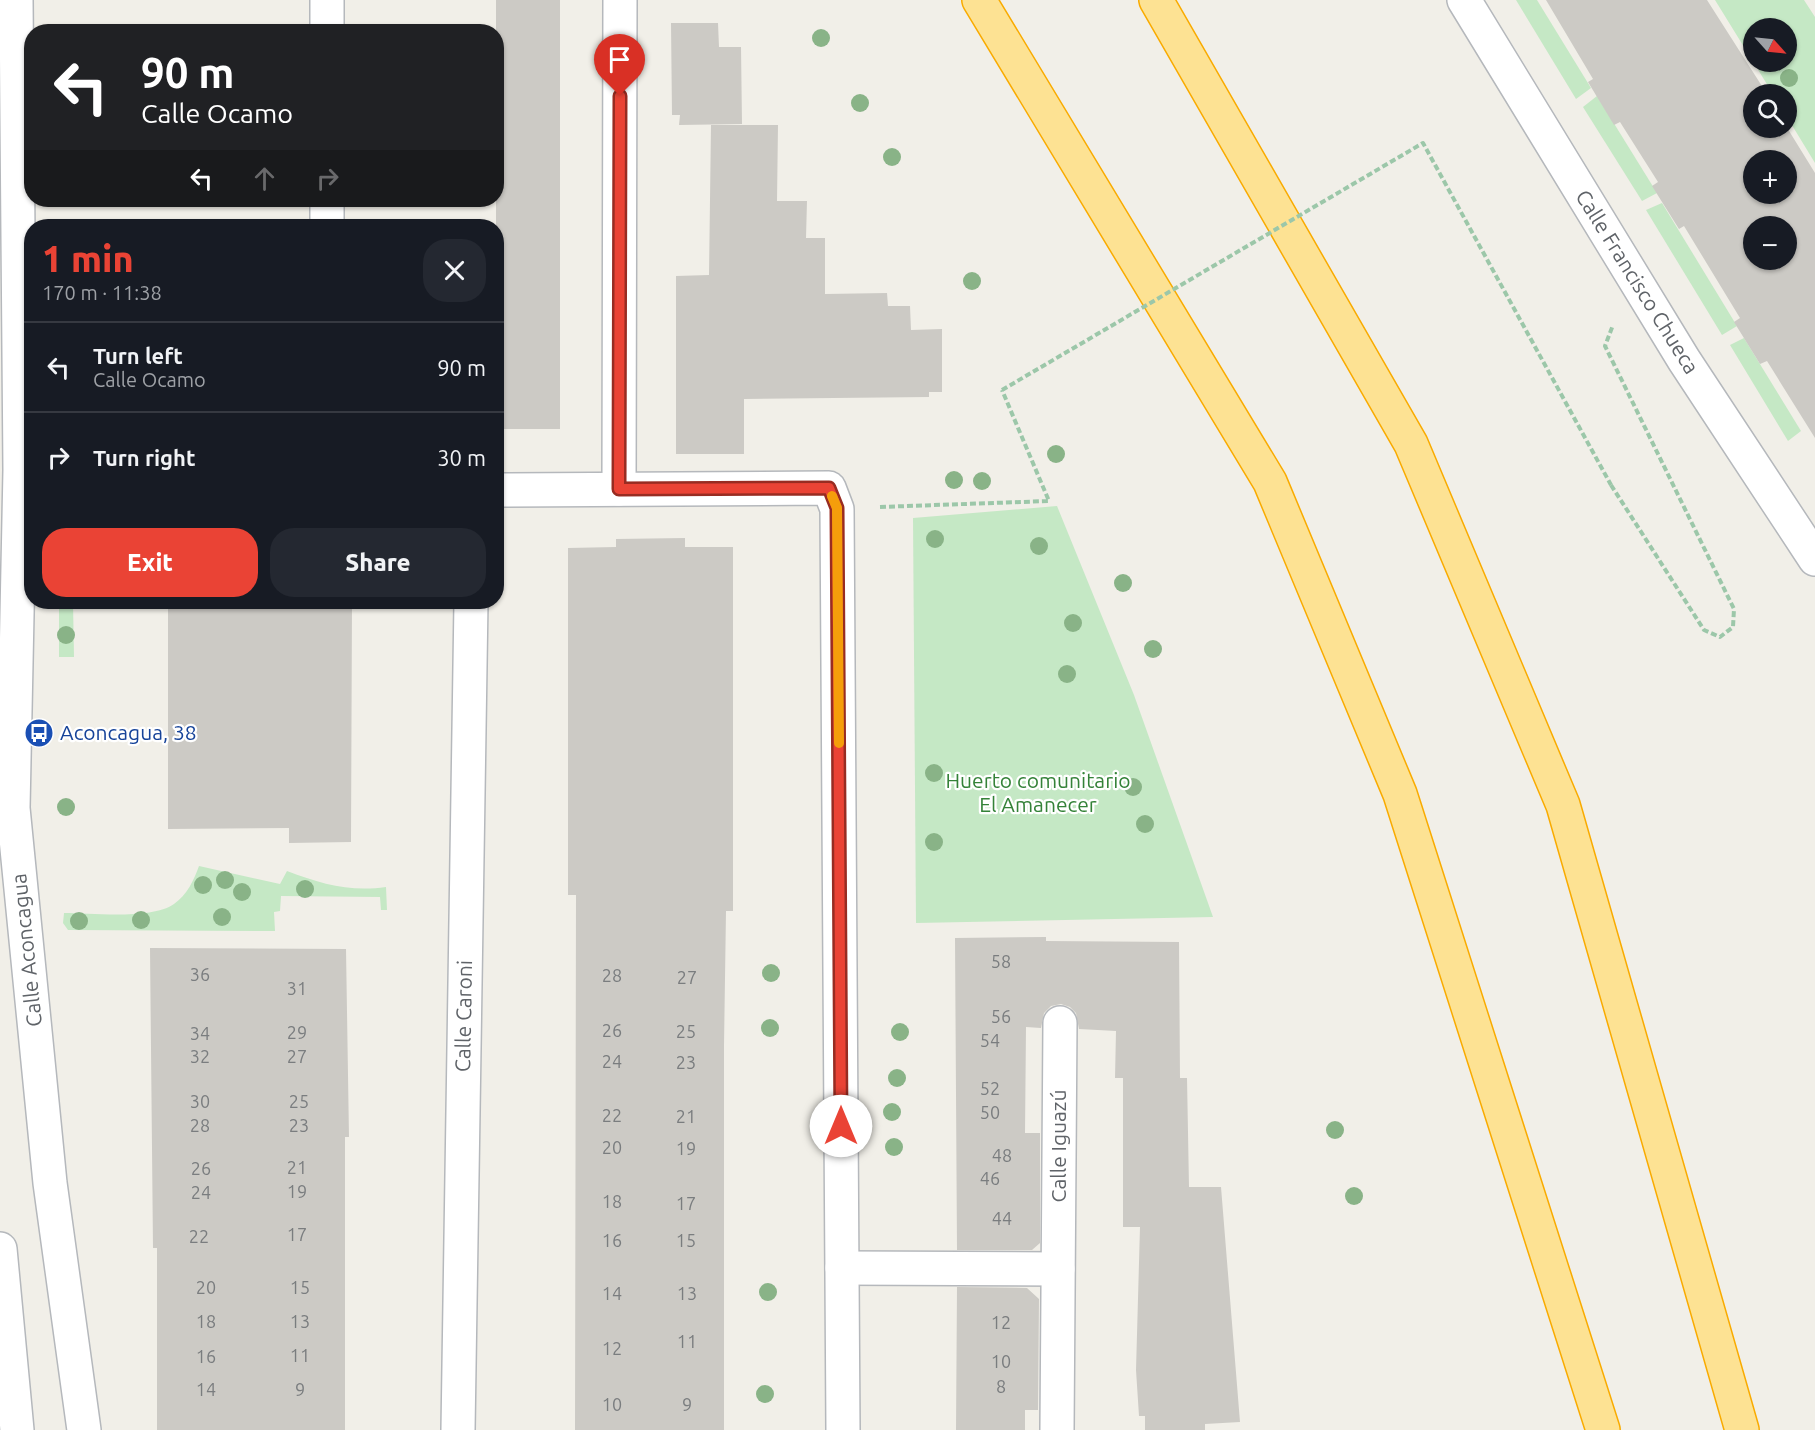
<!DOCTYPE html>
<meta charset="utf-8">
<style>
:root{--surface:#171b24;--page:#242831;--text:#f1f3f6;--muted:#9ea1a6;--line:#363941;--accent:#ea4335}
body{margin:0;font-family:Ubuntu,sans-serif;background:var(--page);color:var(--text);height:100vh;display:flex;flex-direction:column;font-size:22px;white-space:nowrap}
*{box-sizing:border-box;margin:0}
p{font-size:20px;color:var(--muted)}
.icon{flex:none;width:33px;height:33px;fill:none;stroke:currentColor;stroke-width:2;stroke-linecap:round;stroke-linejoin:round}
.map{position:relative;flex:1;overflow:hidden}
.sheet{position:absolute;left:24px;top:219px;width:480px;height:390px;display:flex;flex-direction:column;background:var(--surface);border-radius:24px;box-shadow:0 2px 4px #0004}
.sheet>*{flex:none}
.guide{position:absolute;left:24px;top:24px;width:480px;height:183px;border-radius:24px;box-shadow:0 2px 4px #0004;background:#202124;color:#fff;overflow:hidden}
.needle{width:39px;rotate:117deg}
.controls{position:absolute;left:1743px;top:18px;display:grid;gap:12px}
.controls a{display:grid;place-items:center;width:54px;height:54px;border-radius:50%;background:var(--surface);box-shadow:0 2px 4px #0004;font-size:30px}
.pin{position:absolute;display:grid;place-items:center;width:51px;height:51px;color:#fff;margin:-62px -26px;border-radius:50% 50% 50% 0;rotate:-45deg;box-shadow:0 0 6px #0007}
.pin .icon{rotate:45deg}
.me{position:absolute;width:66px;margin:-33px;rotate:0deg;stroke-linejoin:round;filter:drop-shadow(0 0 4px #0008)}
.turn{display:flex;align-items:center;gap:21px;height:126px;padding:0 18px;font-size:27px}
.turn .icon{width:78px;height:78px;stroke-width:2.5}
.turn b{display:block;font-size:42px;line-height:51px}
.lanes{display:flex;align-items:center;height:57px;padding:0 18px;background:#0003;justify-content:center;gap:30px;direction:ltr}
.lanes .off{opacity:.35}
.round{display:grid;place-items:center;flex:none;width:63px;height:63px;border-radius:24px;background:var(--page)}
.summary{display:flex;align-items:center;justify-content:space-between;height:102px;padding:0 18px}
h1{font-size:36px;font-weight:800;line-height:45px;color:var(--accent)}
.button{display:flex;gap:12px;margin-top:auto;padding:12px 18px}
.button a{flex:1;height:69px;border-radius:24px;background:var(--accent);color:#fff;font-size:24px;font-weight:800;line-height:69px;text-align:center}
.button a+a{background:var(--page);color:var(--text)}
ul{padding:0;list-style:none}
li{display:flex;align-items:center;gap:18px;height:90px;padding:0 18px;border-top:2px solid var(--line)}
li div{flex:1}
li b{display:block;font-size:22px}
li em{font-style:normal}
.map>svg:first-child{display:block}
</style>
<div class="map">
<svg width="1815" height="1430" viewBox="0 0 1815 1430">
<rect width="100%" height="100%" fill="#f1efe8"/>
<g fill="#c5e8c5" fill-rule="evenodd">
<polygon points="1516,0 1537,0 1591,88 1576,99"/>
<path d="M1715,0H1804L1815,17V163L1787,117L1786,94H1773ZM1786,28V62H1754V28Z"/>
<polygon points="1597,96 1657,193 1642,201 1583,107"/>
<polygon points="1662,203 1737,326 1722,335 1646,210"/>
<polygon points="1744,338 1801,431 1788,441 1730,345"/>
<polygon points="1057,506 1134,695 1213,917 916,923 913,518"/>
<polygon points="59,602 73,602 74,657 59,657"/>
<path d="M199,866L280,884L287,871C321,884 350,892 386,887L387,910H381L380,897L281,896L280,911L274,912L275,931L68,930L63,923L64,913C92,913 151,920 174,904C187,895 194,880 199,866Z"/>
</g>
<g fill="#cccac5" fill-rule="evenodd">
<rect x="496" y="0" width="64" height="429"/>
<path d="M1546,0H1707L1767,94H1754V128L1786,126L1815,173V438L1767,361L1760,364L1734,322L1740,318L1684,226L1679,229L1652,186L1658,182L1620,122L1614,125L1588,82L1593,79ZM1754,160H1786V194H1754ZM1754,226H1786V260H1754Z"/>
<polygon points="671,23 718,23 719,47 741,47 742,124 679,125 680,115 672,115"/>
<polygon points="711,125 778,125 777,201 807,201 806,238 825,238 825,294 887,293 888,306 910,306 911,330 942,329 942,392 929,392 929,397 744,399 744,454 676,454 676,276 709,275"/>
<polygon points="685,538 685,547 733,547 733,911 726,911 724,1046 724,1430 575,1430 576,895 568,895 568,548 616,547 616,539"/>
<polygon points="168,602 352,602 351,842 289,843 289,828 168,829"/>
<polygon points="1046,937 1046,941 1179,942 1180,1078 1187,1078 1189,1187 1221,1187 1240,1422 1205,1424 1205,1430 1145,1430 1145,1416 1139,1416 1136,1370 1140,1227 1123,1227 1123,1078 1115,1078 1116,1031 1079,1029 1076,1013 1070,1007 1061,1004 1051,1006 1044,1013 1041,1028 1026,1027 1025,1133 1040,1133 1040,1243 1032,1250 957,1250 955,938"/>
<polygon points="150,948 346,949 349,1137 345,1137 345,1430 157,1430 157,1248 153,1248"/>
<polygon points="957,1287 1027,1288 1039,1299 1038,1410 1025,1410 1025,1430 956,1430"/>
</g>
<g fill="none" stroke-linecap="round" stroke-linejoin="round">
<g stroke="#b5b8bc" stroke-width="36">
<g id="minor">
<polyline points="16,0 20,470 13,808 50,1183 84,1430"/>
<polyline points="327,0 327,32"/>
<polyline points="1464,0 1684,360 1815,559"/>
<polyline points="327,200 327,226"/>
<polyline points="619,489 620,0"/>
<polyline points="496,490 829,488 837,509 843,1430"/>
<polyline points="0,1249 17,1430"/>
<polyline points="842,1268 1058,1269"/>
<polyline points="458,1430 471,602"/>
<polyline points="1057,1430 1060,1023"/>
</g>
</g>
<g stroke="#f9ab00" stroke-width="36">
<g id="highway">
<polyline points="979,0 1270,482 1400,794 1603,1430"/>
<polyline points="1156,0 1411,444 1563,805 1742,1430"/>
</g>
</g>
<g stroke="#9cc7a9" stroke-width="4" stroke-dasharray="6 3" stroke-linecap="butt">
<polyline points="1611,485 1704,630 1720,637 1733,627 1734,609 1605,346 1613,325"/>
<polyline points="880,507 1049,501 1002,390"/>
</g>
<use href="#minor" stroke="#fff" stroke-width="33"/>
<use href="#highway" stroke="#fde293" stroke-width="33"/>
<polyline stroke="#9cc7a9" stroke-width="4" stroke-dasharray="6 3" stroke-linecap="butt" points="1002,390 1423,143 1611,485"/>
</g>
<g fill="#89b387">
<circle cx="821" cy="38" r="9"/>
<circle cx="1789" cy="78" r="9"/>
<circle cx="860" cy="103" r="9"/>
<circle cx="892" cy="157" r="9"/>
<circle cx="972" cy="281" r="9"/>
<circle cx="1056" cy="454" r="9"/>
<circle cx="954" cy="480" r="9"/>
<circle cx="982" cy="481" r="9"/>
<circle cx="935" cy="539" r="9"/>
<circle cx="1039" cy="546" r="9"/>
<circle cx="1123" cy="583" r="9"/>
<circle cx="1073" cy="623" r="9"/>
<circle cx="66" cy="635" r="9"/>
<circle cx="1153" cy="649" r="9"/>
<circle cx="1067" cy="674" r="9"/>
<circle cx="934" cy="773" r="9"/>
<circle cx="1133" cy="787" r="9"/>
<circle cx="66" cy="807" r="9"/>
<circle cx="1145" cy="824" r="9"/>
<circle cx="934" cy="842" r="9"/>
<circle cx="225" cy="880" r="9"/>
<circle cx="203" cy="885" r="9"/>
<circle cx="305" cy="889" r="9"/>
<circle cx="242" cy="892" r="9"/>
<circle cx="222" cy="917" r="9"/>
<circle cx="141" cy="920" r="9"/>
<circle cx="79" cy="921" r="9"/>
<circle cx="771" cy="973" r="9"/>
<circle cx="770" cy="1028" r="9"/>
<circle cx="900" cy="1032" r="9"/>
<circle cx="897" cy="1078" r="9"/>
<circle cx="892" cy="1112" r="9"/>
<circle cx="1335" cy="1130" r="9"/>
<circle cx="894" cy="1147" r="9"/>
<circle cx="1354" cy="1196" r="9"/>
<circle cx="768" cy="1292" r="9"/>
<circle cx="765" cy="1394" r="9"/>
</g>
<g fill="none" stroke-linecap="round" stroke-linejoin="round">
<g stroke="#982c22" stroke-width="15">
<polyline id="route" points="620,96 619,489 829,488 837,508 841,1126"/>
</g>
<use href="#route" stroke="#ea4335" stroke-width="10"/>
<polyline stroke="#f59e0b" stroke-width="10" points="832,496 837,508 839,743"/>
</g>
<defs>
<g id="bus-disc" transform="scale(1.5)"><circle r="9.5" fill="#1a4fb4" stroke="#fff"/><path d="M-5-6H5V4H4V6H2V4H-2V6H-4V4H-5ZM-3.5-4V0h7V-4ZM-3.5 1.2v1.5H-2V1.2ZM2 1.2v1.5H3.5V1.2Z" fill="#fff"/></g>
</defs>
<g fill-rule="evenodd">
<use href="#bus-disc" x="39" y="733"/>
</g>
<g text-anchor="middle" stroke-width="4.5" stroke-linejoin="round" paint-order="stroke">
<g font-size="18" fill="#7a7d7f">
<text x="1001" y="968">58</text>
<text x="200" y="981">36</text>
<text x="612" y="982">28</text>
<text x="687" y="984">27</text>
<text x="297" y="995">31</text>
<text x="1001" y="1023">56</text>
<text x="612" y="1037">26</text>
<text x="686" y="1038">25</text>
<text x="297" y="1039">29</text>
<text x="200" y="1040">34</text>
<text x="990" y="1047">54</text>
<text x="200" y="1063">32</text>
<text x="297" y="1063">27</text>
<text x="612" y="1068">24</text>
<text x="686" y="1069">23</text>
<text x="990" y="1095">52</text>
<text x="200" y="1108">30</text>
<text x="299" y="1108">25</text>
<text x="990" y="1119">50</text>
<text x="612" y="1122">22</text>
<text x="686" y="1123">21</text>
<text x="200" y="1132">28</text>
<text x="299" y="1132">23</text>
<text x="612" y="1154">20</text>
<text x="686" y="1155">19</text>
<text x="1002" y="1162">48</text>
<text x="297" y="1174">21</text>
<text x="201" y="1175">26</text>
<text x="990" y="1185">46</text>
<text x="297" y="1198">19</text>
<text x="201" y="1199">24</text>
<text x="612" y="1208">18</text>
<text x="686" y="1210">17</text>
<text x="1002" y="1225">44</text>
<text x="297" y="1241">17</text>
<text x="199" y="1243">22</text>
<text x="612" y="1247">16</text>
<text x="686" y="1247">15</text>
<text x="206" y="1294">20</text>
<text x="300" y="1294">15</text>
<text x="612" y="1300">14</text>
<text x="687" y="1300">13</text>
<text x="206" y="1328">18</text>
<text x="300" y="1328">13</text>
<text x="1001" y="1329">12</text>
<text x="687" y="1348">11</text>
<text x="612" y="1355">12</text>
<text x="300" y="1362">11</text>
<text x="206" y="1363">16</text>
<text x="1001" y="1368">10</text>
<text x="1001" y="1393">8</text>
<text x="206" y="1396">14</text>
<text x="300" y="1396">9</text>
<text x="612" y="1411">10</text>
<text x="687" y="1411">9</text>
</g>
<g font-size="21" fill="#5f6368" stroke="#fff">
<text transform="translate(1637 282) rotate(58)" y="7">Calle Francisco Chueca</text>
<text transform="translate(27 950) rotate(-96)" y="7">Calle Aconcagua</text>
<text transform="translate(464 1016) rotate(-89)" y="7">Calle Caroni</text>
<text transform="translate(1059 1146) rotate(-90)" y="7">Calle Iguazú</text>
</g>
<g font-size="21" fill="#164399" stroke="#fff" text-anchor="start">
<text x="60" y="740">Aconcagua, 38</text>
</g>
<g font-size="21" fill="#348238" stroke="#fff">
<text x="1038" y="788">Huerto comunitario<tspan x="1038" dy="24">El Amanecer</tspan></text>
</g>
</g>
</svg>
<div class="controls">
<a><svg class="needle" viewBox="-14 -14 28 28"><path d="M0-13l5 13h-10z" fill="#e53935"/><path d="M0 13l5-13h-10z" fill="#9ea1a6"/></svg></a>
<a><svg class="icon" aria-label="search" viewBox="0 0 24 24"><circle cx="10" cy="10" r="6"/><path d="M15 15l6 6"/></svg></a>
<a>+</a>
<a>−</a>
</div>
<div class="pin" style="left:620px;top:96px;background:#d93025"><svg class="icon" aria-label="arrive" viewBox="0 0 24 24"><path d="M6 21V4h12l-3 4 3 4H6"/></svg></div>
<svg class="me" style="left:841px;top:1126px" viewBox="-20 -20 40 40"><circle r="19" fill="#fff"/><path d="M0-13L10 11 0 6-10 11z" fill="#ea4335"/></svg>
<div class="guide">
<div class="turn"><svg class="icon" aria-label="left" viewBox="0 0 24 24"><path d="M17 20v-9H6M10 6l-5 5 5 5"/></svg><div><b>90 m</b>Calle Ocamo</div></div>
<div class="lanes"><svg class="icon" aria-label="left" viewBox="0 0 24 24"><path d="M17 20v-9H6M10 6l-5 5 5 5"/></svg><svg class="icon off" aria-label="ahead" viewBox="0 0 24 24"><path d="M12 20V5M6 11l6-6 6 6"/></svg><svg class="icon off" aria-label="right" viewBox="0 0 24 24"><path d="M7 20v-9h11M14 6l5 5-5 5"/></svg></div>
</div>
<section class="sheet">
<div class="summary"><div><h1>1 min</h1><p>170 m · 11:38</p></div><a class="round"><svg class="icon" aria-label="close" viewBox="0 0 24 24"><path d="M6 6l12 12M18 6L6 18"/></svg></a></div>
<ul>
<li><svg class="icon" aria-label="left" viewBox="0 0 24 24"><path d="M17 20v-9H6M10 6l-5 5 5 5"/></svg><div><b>Turn left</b><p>Calle Ocamo</p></div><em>90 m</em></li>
<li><svg class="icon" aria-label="right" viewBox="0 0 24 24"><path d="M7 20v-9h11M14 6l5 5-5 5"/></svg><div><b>Turn right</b></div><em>30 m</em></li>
</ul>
<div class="button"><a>Exit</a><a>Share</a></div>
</section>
</div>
